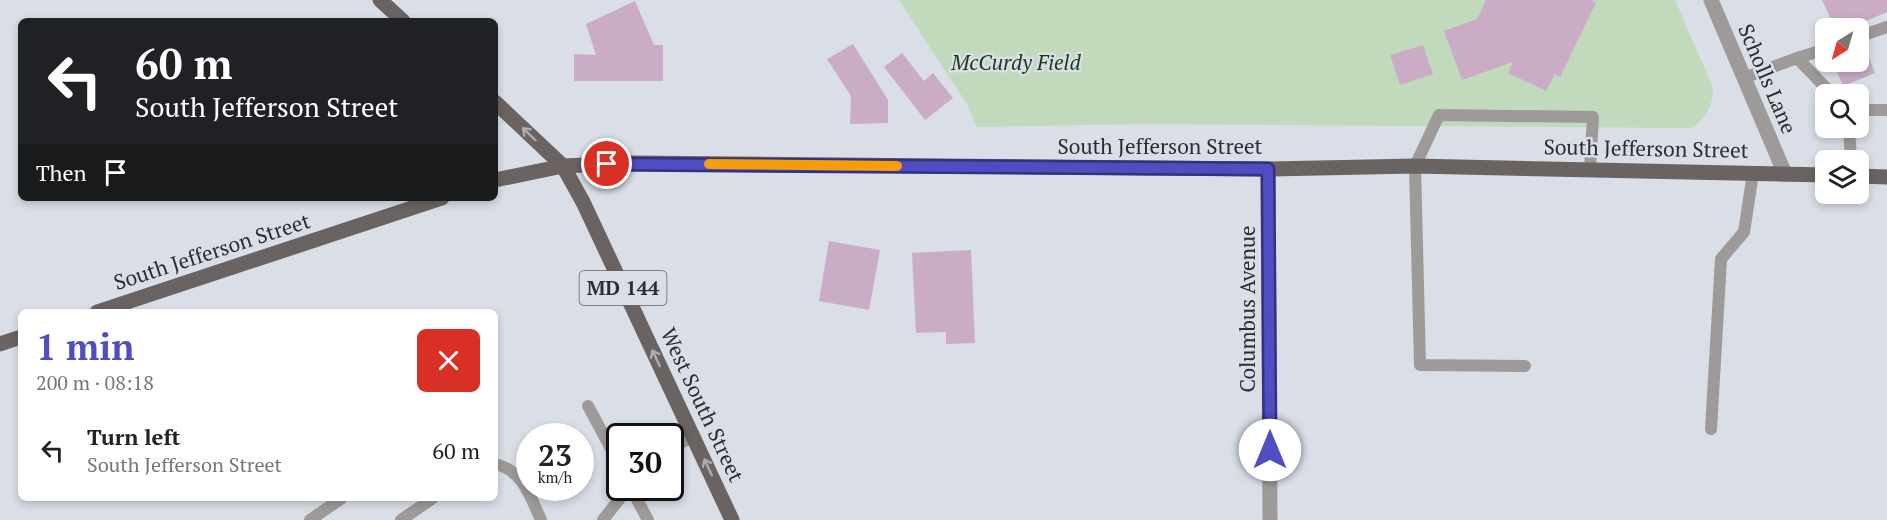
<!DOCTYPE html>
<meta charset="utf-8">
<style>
:root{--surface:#fff;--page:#f2f2f2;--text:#222;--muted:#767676;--accent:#504dc3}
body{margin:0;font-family:"PT Serif",serif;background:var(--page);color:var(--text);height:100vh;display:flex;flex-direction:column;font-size:22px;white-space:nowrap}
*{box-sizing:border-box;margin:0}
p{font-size:20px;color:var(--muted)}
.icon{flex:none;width:33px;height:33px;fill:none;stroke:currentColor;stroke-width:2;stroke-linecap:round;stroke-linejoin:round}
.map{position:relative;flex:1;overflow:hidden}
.drawer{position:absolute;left:18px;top:309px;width:480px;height:192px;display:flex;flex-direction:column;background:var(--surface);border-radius:9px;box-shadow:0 3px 9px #0003}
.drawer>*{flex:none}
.hud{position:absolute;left:18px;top:18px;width:480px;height:183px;border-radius:9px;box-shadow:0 3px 9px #0003;background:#202124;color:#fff;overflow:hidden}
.needle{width:39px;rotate:217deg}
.buttons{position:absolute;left:1815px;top:18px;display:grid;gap:12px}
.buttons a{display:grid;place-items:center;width:54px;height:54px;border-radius:9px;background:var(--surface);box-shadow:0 3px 9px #0003;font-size:30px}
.speed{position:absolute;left:516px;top:423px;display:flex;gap:12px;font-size:30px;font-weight:700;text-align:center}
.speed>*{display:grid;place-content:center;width:78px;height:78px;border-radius:50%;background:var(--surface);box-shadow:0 3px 9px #0003;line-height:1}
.speed small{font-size:15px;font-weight:400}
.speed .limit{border:3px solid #111;border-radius:9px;background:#fff;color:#111}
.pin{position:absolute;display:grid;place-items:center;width:51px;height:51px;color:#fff;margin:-26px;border:3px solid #fff;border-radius:50%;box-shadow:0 2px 6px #0007}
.me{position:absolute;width:66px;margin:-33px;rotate:0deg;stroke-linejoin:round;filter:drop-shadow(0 0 4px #0008)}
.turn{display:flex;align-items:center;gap:21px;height:126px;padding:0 18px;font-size:27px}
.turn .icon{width:78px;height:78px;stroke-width:2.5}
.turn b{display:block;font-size:42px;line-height:51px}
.then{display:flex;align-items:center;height:57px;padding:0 18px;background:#0003;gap:12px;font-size:22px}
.round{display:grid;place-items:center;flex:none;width:63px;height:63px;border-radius:9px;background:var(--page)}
.summary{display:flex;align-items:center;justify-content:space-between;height:102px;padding:0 18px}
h1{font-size:36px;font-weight:700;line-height:45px;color:var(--accent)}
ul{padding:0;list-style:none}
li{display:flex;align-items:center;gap:18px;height:78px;padding:0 18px}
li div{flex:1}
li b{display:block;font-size:22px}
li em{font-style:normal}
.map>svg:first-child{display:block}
</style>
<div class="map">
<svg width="1887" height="520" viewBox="0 0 1887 520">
<rect width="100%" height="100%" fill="#d9dee7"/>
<path fill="#c0dabb" d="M899,0H1675L1713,88C1713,105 1706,119 1691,128L1145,124L977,127L967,104Z"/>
<g fill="#cbacc7">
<polygon points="1486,0 1591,0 1596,3 1560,77 1555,74 1546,91 1508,73 1513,62 1462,80 1444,31 1477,19"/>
<polygon points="1822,0 1887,0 1887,12 1850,28 1835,28"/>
<polygon points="635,1 654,45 663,45 663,81 574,81 574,54 596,55 586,24"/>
<polygon points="1863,42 1875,73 1843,86 1833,62 1858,62 1858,44"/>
<polygon points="853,44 888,100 888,123 850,124 851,96 827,59"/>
<polygon points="1423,45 1433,74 1400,85 1390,55"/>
<polygon points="902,53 924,81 933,73 953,98 925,120 884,67"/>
<polygon points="829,241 880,250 869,310 819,301"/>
<polygon points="971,250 975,343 946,344 946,332 916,333 912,253"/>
</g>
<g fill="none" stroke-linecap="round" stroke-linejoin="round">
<g stroke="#9f9a9a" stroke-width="12">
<polyline points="1858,37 1887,27"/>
<polyline points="1797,58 1826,49"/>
<polyline points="1744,78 1797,58 1832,94"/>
<polyline points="1858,110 1887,110"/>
<polyline points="1849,128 1851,160"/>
<polyline points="1525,366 1420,365 1415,166 1439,115 1593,117 1590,169"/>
<polyline points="588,406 620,465"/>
<polyline points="1711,429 1721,259 1744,232 1753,173"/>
<polyline points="670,449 693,436"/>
<path d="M495,464C523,470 530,496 541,520"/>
<polyline points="631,488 648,520"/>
<polyline points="310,520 342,498"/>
<polyline points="401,520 433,498"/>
<polyline points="603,520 628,488"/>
</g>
<g stroke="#9f9a9a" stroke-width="15">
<polyline points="1711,0 1785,174"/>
<polyline points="1268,169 1270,520"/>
</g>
<g stroke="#6b6361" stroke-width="15">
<polyline points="380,0 403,21"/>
<polyline points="495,102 563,166 583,202 732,520"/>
<polyline points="1858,176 1887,177"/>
<polyline points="495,180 563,166 629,163 1268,169 1415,166 1826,175"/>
<polyline points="97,312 442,198"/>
<polyline points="0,344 21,337"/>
</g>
</g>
<defs><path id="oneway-shaft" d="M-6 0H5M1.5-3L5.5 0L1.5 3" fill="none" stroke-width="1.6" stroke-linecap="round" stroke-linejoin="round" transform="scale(1.5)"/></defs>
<g stroke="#adadb1">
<use href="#oneway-shaft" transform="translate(529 134) rotate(-136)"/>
<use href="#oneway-shaft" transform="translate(656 358) rotate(-115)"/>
<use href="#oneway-shaft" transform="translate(708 467) rotate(-115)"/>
</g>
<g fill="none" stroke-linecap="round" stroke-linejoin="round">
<g stroke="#34327f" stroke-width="15">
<polyline id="route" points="607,164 1268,169 1270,450"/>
</g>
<use href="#route" stroke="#504dc3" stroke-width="10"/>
<polyline stroke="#f59e0b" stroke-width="10" points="709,164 897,166"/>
</g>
<g text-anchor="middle" stroke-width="5" stroke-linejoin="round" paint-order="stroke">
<rect fill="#d9dee7" stroke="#5f6267" stroke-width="1.5" x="579.5" y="271" width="87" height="34" rx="4.5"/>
<g font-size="20" font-weight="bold" fill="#2b2d30">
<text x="623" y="295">MD 144</text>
</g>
<g font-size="21" font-style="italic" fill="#1a3e14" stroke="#d9dee7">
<text x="1016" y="70">McCurdy Field</text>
</g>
<g font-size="21" fill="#2b2d30" stroke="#d9dee7">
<text transform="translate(1767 79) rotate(67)" y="7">Scholls Lane</text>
<text x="1160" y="154">South Jefferson Street</text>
<text transform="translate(1646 149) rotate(1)" y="7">South Jefferson Street</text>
<text transform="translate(212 252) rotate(-18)" y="7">South Jefferson Street</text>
<text transform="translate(1248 309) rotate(-90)" y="7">Columbus Avenue</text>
<text transform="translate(702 405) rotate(65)" y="7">West South Street</text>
</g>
</g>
</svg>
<div class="buttons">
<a><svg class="needle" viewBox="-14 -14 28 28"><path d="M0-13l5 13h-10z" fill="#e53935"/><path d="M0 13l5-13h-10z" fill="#767676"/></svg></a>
<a><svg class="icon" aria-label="search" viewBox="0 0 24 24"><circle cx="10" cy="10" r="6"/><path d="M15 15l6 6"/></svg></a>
<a><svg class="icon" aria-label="layers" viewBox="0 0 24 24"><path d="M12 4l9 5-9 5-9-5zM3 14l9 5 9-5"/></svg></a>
</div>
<div class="speed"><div>23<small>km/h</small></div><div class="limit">30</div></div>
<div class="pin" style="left:607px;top:164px;background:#d93025"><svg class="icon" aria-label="arrive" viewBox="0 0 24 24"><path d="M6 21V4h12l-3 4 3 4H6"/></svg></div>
<svg class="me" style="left:1270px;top:450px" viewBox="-20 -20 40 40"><circle r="19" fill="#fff"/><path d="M0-13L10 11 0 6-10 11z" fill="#504dc3"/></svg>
<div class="hud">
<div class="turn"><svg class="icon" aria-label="left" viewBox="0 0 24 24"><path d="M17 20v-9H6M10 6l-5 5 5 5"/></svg><div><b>60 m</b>South Jefferson Street</div></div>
<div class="then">Then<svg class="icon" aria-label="arrive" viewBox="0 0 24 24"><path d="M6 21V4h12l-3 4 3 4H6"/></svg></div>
</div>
<section class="drawer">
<div class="summary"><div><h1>1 min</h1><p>200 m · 08:18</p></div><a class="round" style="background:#d93025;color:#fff"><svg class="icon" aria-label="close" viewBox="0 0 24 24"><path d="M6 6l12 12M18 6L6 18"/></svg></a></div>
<ul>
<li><svg class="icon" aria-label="left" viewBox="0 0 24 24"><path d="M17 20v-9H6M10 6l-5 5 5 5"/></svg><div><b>Turn left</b><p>South Jefferson Street</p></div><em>60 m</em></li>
</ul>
</section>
</div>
